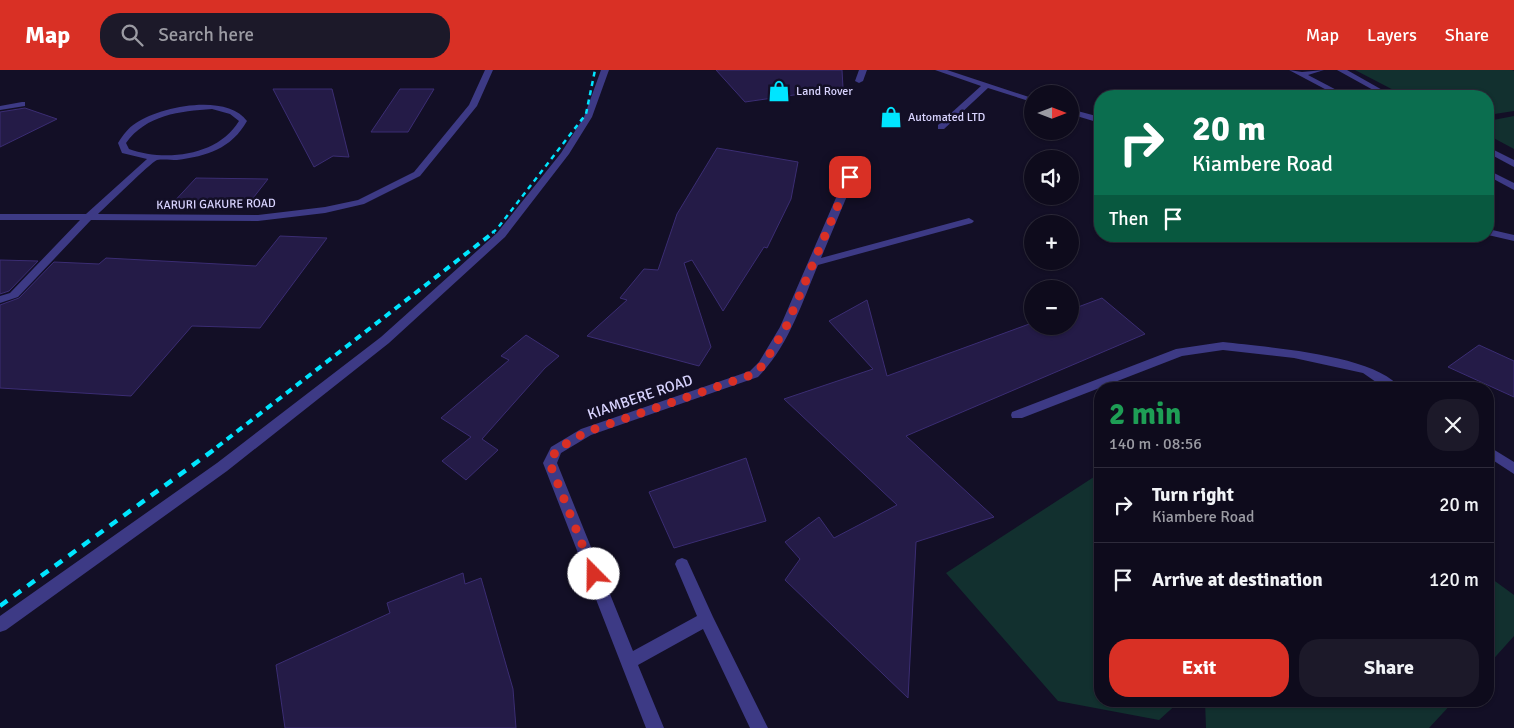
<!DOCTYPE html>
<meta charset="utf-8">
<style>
:root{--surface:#0e0b1c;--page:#1c1929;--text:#f1f3f6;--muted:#9b9ba3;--line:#2e2b3b;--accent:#d93025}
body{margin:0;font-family:Signika,sans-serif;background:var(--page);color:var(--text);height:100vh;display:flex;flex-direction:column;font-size:19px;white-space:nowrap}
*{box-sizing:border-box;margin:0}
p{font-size:16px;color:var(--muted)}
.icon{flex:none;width:28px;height:28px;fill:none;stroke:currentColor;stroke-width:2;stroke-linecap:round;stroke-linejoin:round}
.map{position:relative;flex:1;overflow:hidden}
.side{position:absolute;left:1094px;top:312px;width:400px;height:325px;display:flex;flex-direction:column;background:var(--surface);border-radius:20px;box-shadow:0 1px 4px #0004,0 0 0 1px var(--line)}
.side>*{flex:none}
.guide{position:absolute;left:1094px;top:20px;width:400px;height:152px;border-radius:20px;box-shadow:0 1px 4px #0004,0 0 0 1px var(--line);background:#0b6e4f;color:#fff;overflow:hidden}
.needle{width:32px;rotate:90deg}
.tools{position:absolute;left:1024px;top:15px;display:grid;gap:10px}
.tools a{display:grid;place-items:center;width:55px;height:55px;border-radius:50%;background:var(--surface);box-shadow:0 1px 4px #0004,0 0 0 1px var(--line);font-size:25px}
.pin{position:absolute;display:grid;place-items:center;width:42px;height:42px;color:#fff;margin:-21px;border-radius:10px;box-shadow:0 2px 8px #0006}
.me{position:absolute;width:55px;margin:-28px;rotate:338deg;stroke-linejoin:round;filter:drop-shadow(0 0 4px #0008)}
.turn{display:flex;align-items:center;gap:18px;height:105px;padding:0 15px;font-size:22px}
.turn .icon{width:65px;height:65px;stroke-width:2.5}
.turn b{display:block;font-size:35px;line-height:42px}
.then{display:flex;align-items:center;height:48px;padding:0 15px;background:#0003;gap:10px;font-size:19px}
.round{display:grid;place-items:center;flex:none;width:52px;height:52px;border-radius:20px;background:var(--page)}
.summary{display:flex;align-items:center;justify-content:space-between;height:85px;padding:0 15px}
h1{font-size:30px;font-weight:800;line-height:38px;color:#1e9e55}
.cta{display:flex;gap:10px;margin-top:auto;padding:10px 15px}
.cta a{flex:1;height:58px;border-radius:20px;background:var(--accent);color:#fff;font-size:20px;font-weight:800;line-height:58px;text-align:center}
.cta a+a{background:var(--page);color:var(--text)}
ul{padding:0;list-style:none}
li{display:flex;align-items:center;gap:15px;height:75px;padding:0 15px;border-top:1px solid var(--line)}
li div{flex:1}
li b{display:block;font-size:19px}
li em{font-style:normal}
header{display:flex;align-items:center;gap:30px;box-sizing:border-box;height:70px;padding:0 25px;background:var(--accent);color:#fff}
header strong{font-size:24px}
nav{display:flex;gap:28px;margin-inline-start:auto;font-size:18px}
.search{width:350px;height:45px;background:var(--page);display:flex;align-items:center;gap:12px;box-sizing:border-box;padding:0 18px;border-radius:20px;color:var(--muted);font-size:19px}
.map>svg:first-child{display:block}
</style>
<header>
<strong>Map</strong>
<div class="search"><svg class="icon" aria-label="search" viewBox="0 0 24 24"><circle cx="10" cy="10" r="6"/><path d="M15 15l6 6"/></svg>Search here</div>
<nav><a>Map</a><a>Layers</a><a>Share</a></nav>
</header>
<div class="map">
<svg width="1514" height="658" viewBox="0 0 1514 658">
<rect width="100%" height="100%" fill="#130f26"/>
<g fill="#12302f">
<polygon points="1355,0 1512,0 1514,1 1514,41 1488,45 1488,26 1405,26"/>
<polygon points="1514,46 1514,79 1488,65 1488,51"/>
<polygon points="1100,403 1100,631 1180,631 1159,650 1058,631 946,503"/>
<polygon points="1488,506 1514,525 1514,566 1488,595"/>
<polygon points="1205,631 1454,631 1429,658 1206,658"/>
</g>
<g fill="#241b47" stroke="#3b2d73">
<polygon points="716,0 842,0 843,18 745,32"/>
<polygon points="273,19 332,19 349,87 333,86 314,97"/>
<polygon points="400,19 434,19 408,62 371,62"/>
<polygon points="25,38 57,49 0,77 0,42"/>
<polygon points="717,78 798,92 791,129 767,178 764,177 723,241 692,190 684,193 711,277 699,296 587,266 627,230 620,228 644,199 658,200 677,144"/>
<polygon points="196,108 268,109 246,137 170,136"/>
<polygon points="280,166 327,168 260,258 192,256 131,326 0,318 0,235 19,228 54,192 99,194 106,188 256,196"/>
<polygon points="0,190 38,191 9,221 0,224"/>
<polygon points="1102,228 1145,264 906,366 994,447 916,472 908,628 785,510 800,489 785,472 819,447 834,468 897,435 784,329 873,299 829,251 867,230 887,306 1032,253 1032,256 1070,256 1070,240"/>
<polygon points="526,265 559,286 545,298 482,369 498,380 466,410 442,391 471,367 441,348 509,290 501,286"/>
<polygon points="1479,275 1514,291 1514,327 1448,297"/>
<polygon points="746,388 766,451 674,478 649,422"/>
<polygon points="463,503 465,514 481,508 513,619 516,658 285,658 276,595 390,543 387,533"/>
</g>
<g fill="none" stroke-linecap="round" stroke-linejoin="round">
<g fill="#3d3a85" fill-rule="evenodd">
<path d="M485,0H493L477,36L420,106L364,134L325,143L258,151L91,150L18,227L0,233V226L10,223L80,150H0V144H86L147,89L122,83L118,73C123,65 128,58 136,53C161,36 227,23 247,51C231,79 207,86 177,90C171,90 163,89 157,90C150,93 107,136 98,144L258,145L325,137L358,130L414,102L469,35ZM212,39L230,44L239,51C218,86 165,92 129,79L126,73C146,45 180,41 212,39Z"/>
<polygon points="601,0 609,0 592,47 569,84 505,167 389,273 227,401 6,560 0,562 0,546 217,393 381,267 497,163 561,83 584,47"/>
<polygon points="859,0 867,0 863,11 859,13 855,11"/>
<polygon points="935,0 947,0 1032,28 1032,32 988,18 944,59 938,59 938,55 981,16"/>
<polygon points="1289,0 1302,2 1324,0 1308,5 1348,26 1338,26"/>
<polygon points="1337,0 1347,0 1393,26 1384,26"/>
<polygon points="22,32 25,32 25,36 0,40 0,36"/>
<polygon points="1070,39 1100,47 1100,53 1070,44"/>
<polygon points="1488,77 1514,90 1514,97 1488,83"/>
<polygon points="1488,100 1514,113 1514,120 1488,106"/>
<path d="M850,104L855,107L821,188L969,148L974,151L972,153L818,195C802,233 788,277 758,307L591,365L561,383L557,393L633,581L697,546L675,494L677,490L682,488L687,490L713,547L768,658H750L703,559L638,595L664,658H646L543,393L551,377L581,359L750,301L759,292L780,257L845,107Z"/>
<polygon points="1488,159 1514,165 1514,171 1488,165"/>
<path d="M1223,272C1264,277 1377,284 1401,319H1386L1363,303L1294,288L1223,280L1182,286L1022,348H1012L1011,345L1012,342L1176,279Z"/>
<polygon points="1488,376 1514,392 1514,404 1488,387"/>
</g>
<polyline stroke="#00e5ff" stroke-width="2.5" stroke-dasharray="5 4.5" stroke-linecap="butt" points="492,163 497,159 586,44 595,0"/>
<polyline stroke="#00e5ff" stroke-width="4" stroke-dasharray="7 5.5" stroke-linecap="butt" points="217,377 494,162"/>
<polyline stroke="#00e5ff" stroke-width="4.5" stroke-dasharray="9 8" stroke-linecap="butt" points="0,536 219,376"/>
</g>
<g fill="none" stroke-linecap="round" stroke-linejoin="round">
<polyline stroke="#d93025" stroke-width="9" stroke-dasharray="0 16.2" points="594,504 550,394 556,380 586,362 754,304 763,295 786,257 850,107"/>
</g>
<defs>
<g id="shop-bare" transform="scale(1.725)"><path d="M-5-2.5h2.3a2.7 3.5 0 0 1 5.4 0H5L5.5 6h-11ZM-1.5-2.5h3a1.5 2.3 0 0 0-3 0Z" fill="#00e5ff" stroke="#130f26" stroke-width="2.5" paint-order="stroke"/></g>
</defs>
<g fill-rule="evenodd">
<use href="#shop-bare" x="779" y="21"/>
<use href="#shop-bare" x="891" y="47"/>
</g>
<g text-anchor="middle" stroke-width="5" stroke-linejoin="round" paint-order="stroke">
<g font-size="12" fill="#d9d4ff" stroke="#130f26" text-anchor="start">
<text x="796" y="25">Land Rover</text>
<text x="908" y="51">Automated LTD</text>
</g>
<g font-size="12" fill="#d9d4ff" stroke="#130f26">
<text transform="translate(216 134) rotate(-1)" y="4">KARURI GAKURE ROAD</text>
</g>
<g font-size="15" fill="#d9d4ff" stroke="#130f26">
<text transform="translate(640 327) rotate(-19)" y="5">KIAMBERE ROAD</text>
</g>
</g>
</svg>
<div class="tools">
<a><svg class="needle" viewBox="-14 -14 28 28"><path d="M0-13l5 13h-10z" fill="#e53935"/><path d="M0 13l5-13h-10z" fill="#9b9ba3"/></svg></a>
<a><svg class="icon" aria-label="sound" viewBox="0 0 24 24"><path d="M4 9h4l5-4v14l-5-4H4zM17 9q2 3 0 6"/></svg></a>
<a>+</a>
<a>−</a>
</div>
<div class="pin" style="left:850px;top:107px;background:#d93025"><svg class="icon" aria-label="arrive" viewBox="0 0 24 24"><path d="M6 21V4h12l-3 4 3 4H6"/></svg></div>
<svg class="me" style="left:594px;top:504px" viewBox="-20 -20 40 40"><circle r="19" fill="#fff"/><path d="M0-13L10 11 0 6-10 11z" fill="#d93025"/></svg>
<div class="guide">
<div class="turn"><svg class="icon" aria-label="right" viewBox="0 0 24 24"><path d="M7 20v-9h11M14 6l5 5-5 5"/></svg><div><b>20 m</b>Kiambere Road</div></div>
<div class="then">Then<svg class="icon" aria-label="arrive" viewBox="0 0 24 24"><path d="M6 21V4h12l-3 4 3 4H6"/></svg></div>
</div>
<section class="side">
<div class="summary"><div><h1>2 min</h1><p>140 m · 08:56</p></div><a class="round"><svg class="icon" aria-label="close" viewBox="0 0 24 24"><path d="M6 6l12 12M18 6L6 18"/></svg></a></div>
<ul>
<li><svg class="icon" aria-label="right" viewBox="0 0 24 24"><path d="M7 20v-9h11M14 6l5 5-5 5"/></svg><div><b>Turn right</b><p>Kiambere Road</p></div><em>20 m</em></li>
<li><svg class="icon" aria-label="arrive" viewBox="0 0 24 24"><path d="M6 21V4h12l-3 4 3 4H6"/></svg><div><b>Arrive at destination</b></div><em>120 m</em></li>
</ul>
<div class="cta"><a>Exit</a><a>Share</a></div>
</section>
</div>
